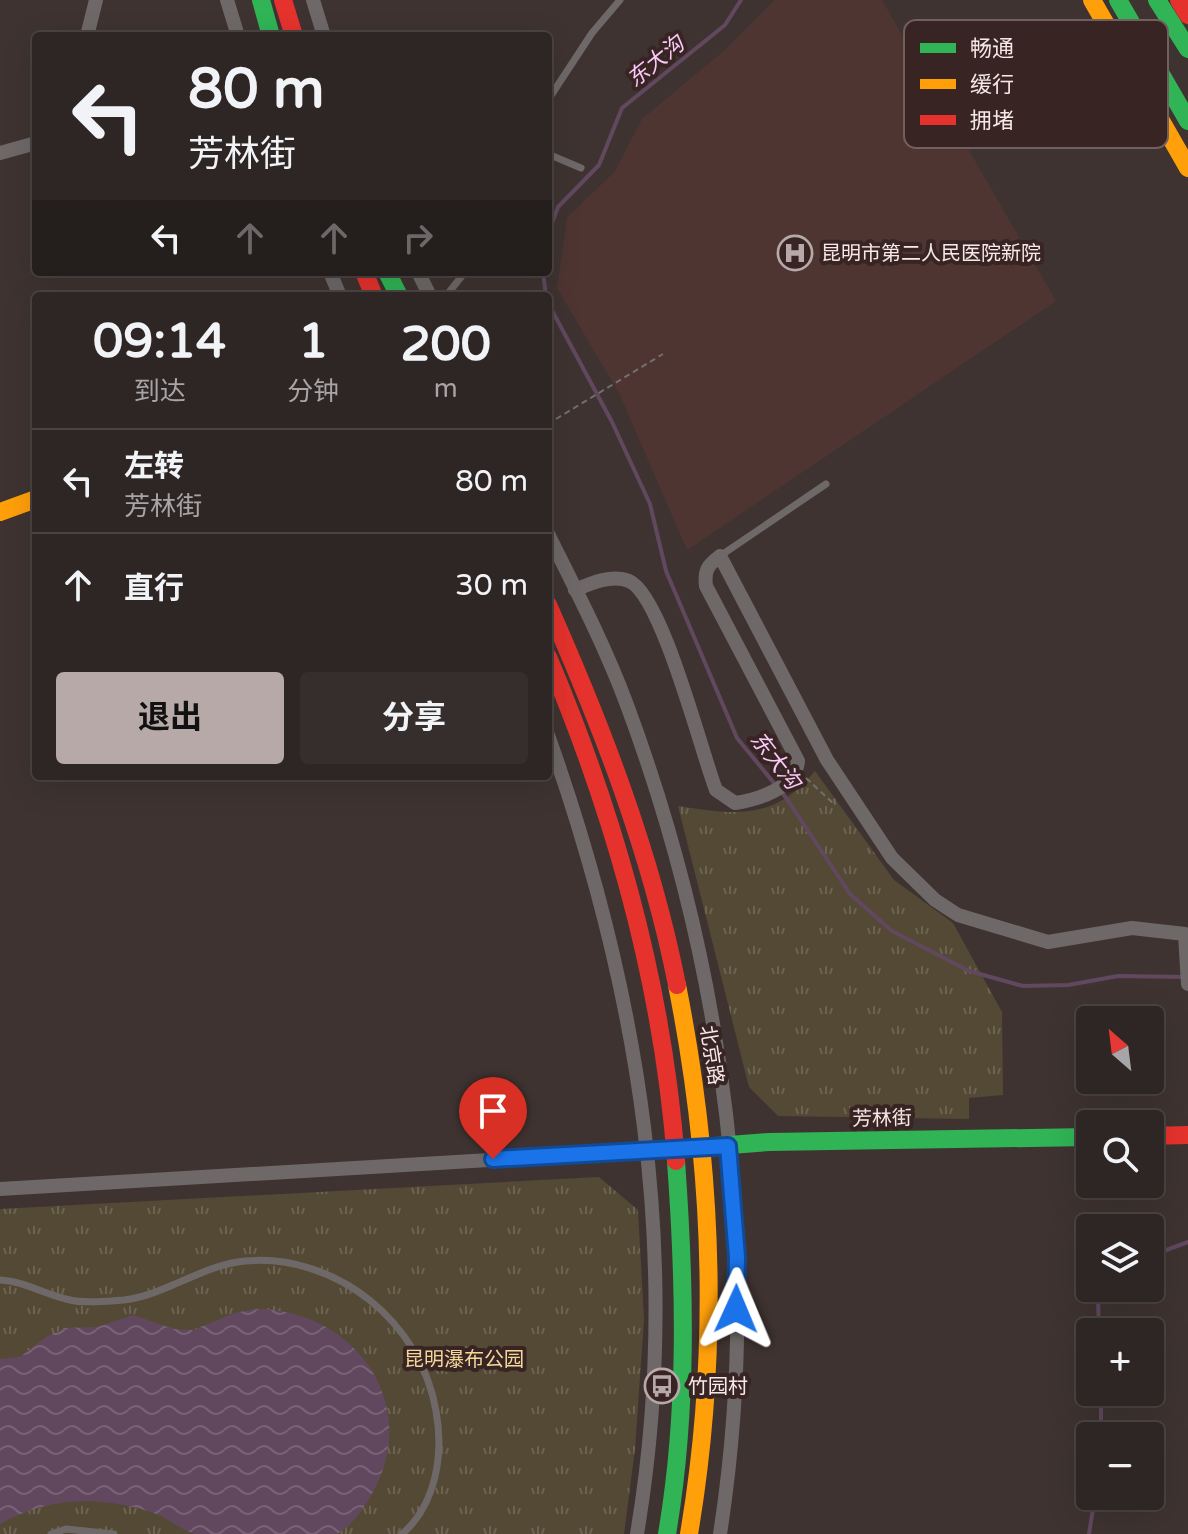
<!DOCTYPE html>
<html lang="zh">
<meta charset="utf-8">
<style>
:root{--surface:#2e2625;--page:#362e2d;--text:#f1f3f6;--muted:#a7a5a7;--line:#494342;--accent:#b6a9a7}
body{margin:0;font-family:"Varela Round","Noto Sans SC",sans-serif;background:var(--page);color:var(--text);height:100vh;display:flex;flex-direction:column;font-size:30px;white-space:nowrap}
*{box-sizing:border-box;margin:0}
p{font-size:26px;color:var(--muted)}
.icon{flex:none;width:44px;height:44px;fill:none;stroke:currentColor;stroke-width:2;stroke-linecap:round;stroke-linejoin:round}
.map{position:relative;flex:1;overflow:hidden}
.side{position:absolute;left:32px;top:292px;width:520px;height:488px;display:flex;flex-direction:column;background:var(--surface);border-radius:8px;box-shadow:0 8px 32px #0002,0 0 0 2px var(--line)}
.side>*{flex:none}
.guide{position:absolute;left:32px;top:32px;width:520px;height:244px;border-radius:8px;box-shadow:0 8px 32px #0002,0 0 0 2px var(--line);background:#2e2625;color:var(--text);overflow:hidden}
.needle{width:52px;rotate:332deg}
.controls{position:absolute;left:1076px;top:1006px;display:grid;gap:16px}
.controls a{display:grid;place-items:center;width:88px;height:88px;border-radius:8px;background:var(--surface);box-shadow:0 8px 32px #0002,0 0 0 2px var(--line);font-size:40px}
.pin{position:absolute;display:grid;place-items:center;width:68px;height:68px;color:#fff;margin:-82px -34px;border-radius:50% 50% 50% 0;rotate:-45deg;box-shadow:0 0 8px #0007}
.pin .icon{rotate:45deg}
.me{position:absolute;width:88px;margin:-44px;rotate:1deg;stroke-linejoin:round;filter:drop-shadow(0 0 6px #0008)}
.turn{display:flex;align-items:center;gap:28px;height:168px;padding:0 24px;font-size:36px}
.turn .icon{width:104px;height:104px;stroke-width:2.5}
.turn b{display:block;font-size:56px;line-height:68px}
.lanes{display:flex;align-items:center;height:76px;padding:0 24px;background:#0003;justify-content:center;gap:40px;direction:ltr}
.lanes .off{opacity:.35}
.eta{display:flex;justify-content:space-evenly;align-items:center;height:136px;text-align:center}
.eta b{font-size:48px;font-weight:700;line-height:56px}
.button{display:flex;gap:16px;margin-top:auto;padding:16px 24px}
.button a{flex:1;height:92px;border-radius:8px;background:var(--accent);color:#111;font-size:32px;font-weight:700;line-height:92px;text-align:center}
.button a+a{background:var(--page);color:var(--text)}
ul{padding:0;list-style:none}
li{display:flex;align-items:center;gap:24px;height:104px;padding:0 24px;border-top:2px solid var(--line)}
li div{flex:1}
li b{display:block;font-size:30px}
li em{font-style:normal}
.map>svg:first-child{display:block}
</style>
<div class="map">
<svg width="1188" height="1534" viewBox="0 0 1188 1534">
<defs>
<pattern id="park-tufts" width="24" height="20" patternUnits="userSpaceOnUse" patternTransform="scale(2)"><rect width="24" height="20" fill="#544934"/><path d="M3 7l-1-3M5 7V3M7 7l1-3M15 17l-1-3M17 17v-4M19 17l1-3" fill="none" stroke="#6d6351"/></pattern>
<pattern id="water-waves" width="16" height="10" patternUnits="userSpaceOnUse" patternTransform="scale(2)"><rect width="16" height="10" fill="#61485f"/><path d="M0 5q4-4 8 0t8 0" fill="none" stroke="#786276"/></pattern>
</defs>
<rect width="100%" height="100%" fill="#3e3331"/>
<polygon fill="#4e3532" points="775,0 882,0 1056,301 687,550 620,395 557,288 567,218 615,171 642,119 725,50"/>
<g fill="url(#park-tufts)">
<path d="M815,771L894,880L953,923L1002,1012L1003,1095L969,1098V1119L778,1116L749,1087L678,806C736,815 774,821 815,771Z"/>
<polygon points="599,1177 638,1210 644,1319 635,1449 624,1534 0,1534 0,1209"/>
</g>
<path fill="url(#water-waves)" d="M255,1309C352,1308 423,1402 373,1492C365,1507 352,1526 337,1534C292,1534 241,1534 197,1534C183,1532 171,1520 159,1515C105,1495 50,1496 0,1524V1359L20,1357L46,1337L65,1328L97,1327L133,1315L174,1329L194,1330L234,1313Z"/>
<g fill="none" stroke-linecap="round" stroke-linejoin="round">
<g stroke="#61485f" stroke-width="4">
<polyline points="548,234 558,207 599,165 622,108 725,25 741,0"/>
<polyline points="543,272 546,296"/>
<polyline points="548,303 612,422 650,504 666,571 737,738 787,799 850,894 892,931 969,971 1023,986 1068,985 1118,976 1186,977"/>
<polyline points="1150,1256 1188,1242"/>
<polyline points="1099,1332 1098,1297 1101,1288"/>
<polyline points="1101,1436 1101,1392"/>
<polyline points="1089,1534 1095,1496"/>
</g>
<g stroke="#746e6d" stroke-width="2" stroke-dasharray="6 4" stroke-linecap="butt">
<polyline points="556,419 663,354"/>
<polyline points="806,778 835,805 834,796"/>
</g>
<g stroke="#6e6968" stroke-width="7">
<polyline points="548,100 592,33 620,0"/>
<polyline points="548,154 581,168"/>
<polyline points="446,296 465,272"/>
<polyline points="720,556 826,484"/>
<path d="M0,1280C24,1281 46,1295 70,1300C85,1304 108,1301 124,1300C166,1295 202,1265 245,1261C336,1253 421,1322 436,1411C444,1454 436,1505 402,1534"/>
<polyline points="51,1534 66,1529 114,1534"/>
</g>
<g stroke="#6e6968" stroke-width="14">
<polyline points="227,0 238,36"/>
<polyline points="313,0 324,36"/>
<polyline points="87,36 96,0"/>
<polyline points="0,153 36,143"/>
<polyline points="330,272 340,296"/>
<polyline points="418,272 430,296"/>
<path d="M548,534C576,590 605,646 627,705C724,966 763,1257 720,1534"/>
<path d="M575,590C591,583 612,574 629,581C662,595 701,751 716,790L735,803C757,800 796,788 798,761L706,586C704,570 708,565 720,556L827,760L892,858L935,900L958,915L1048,942L1132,928L1185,934L1188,984"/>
<path d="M548,735C640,994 683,1260 637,1534"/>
<polyline points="0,1189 675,1149"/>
</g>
<g stroke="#30b455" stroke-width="18">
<polyline points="261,0 271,36"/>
<polyline points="1118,0 1188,121"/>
<polyline points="1157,0 1188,49"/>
<polyline points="387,272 399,296"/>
<polyline points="691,1148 769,1142 1090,1137"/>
<path d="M667,1534C688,1411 685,1285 676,1161"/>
</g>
<g stroke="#ff9f0a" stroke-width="18">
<polyline points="1092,0 1188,168"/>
<polyline points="0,512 36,499"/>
<path d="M677,985C713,1166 720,1351 689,1534"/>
</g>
<g stroke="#e5322d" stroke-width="18">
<polyline points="283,0 294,36"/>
<polyline points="1179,0 1188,15"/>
<polyline points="364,272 374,296"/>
<path d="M548,605C602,727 651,853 677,985"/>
<path d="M548,657C616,818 663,986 676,1161"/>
<polyline points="1150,1136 1188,1135"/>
</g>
</g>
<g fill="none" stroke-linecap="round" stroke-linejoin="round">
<g stroke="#114b97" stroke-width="20">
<polyline id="route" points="493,1159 728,1146 737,1257 736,1309"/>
</g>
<use href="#route" stroke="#1a73e8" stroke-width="14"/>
</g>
<defs>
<g id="hospital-ring" transform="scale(1.8)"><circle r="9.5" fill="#382523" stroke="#b6a9a7" stroke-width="1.5"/><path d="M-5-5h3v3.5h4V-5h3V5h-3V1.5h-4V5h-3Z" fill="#b6a9a7"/></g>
<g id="bus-ring" transform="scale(1.8)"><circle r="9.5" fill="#382523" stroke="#b6a9a7" stroke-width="1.5"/><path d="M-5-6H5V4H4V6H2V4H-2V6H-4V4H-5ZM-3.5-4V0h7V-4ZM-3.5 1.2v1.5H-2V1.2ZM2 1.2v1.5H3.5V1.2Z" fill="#b6a9a7"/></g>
</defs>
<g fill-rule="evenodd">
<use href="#hospital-ring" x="795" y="253"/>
<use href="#bus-ring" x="662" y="1386"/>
</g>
<g text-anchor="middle" stroke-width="8" stroke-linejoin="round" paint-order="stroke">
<g font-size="20" fill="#f6e8e6" stroke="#382523" text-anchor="start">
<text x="821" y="260">昆明市第二人民医院新院</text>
<text x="688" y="1393">竹园村</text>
</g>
<g font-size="20" fill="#f6e8e6" stroke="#382523">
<text transform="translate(712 1055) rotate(81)" y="7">北京路</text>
<text transform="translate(882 1118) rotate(-1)" y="7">芳林街</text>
</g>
<g font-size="20" fill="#f3d89c" stroke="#382523">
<text x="464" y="1366">昆明瀑布公园</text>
</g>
<g font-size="22" font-style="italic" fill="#facafa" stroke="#382523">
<text transform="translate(655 61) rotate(-39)" y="8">东大沟</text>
<text transform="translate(776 760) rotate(52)" y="8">东大沟</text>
</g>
</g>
<rect x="904" y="20" width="264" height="128" rx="12" fill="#382523" stroke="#71605e" stroke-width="2"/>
<rect x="920" y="43" width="36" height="10" fill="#30b455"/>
<rect x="920" y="79" width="36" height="10" fill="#ff9f0a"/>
<rect x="920" y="115" width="36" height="10" fill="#e5322d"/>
<g font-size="22" fill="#f6e8e6">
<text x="970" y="56">畅通</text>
<text x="970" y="92">缓行</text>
<text x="970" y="128">拥堵</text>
</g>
</svg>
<div class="controls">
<a><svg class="needle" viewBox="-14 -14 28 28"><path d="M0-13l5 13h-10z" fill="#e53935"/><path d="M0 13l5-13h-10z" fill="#a7a5a7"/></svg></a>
<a><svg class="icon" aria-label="search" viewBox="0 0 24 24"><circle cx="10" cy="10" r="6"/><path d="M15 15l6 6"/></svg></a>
<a><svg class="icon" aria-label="layers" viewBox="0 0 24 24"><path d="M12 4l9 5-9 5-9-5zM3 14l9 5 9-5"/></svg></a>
<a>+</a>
<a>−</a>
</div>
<div class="pin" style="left:493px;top:1159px;background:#d93025"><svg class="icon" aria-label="arrive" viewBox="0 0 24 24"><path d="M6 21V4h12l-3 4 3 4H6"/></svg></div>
<svg class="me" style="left:736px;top:1309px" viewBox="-20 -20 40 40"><path d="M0-17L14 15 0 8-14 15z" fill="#1a73e8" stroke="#fff" stroke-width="4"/></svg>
<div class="guide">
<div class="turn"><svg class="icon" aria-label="left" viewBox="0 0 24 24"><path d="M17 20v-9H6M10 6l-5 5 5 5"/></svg><div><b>80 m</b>芳林街</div></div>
<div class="lanes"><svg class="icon" aria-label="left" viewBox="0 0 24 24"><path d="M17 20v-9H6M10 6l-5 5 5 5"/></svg><svg class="icon off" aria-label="ahead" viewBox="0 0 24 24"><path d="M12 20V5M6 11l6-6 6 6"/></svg><svg class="icon off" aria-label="ahead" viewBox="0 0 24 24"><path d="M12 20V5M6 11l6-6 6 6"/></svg><svg class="icon off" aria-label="right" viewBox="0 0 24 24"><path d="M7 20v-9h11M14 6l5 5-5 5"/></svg></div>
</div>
<section class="side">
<div class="eta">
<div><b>09:14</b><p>到达</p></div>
<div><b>1</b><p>分钟</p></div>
<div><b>200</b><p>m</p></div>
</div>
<ul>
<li><svg class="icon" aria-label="left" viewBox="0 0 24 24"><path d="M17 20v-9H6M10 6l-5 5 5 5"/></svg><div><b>左转</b><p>芳林街</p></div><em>80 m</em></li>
<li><svg class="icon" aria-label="ahead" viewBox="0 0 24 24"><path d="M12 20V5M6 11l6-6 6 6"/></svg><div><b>直行</b></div><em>30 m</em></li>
</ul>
<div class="button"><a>退出</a><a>分享</a></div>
</section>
</div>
